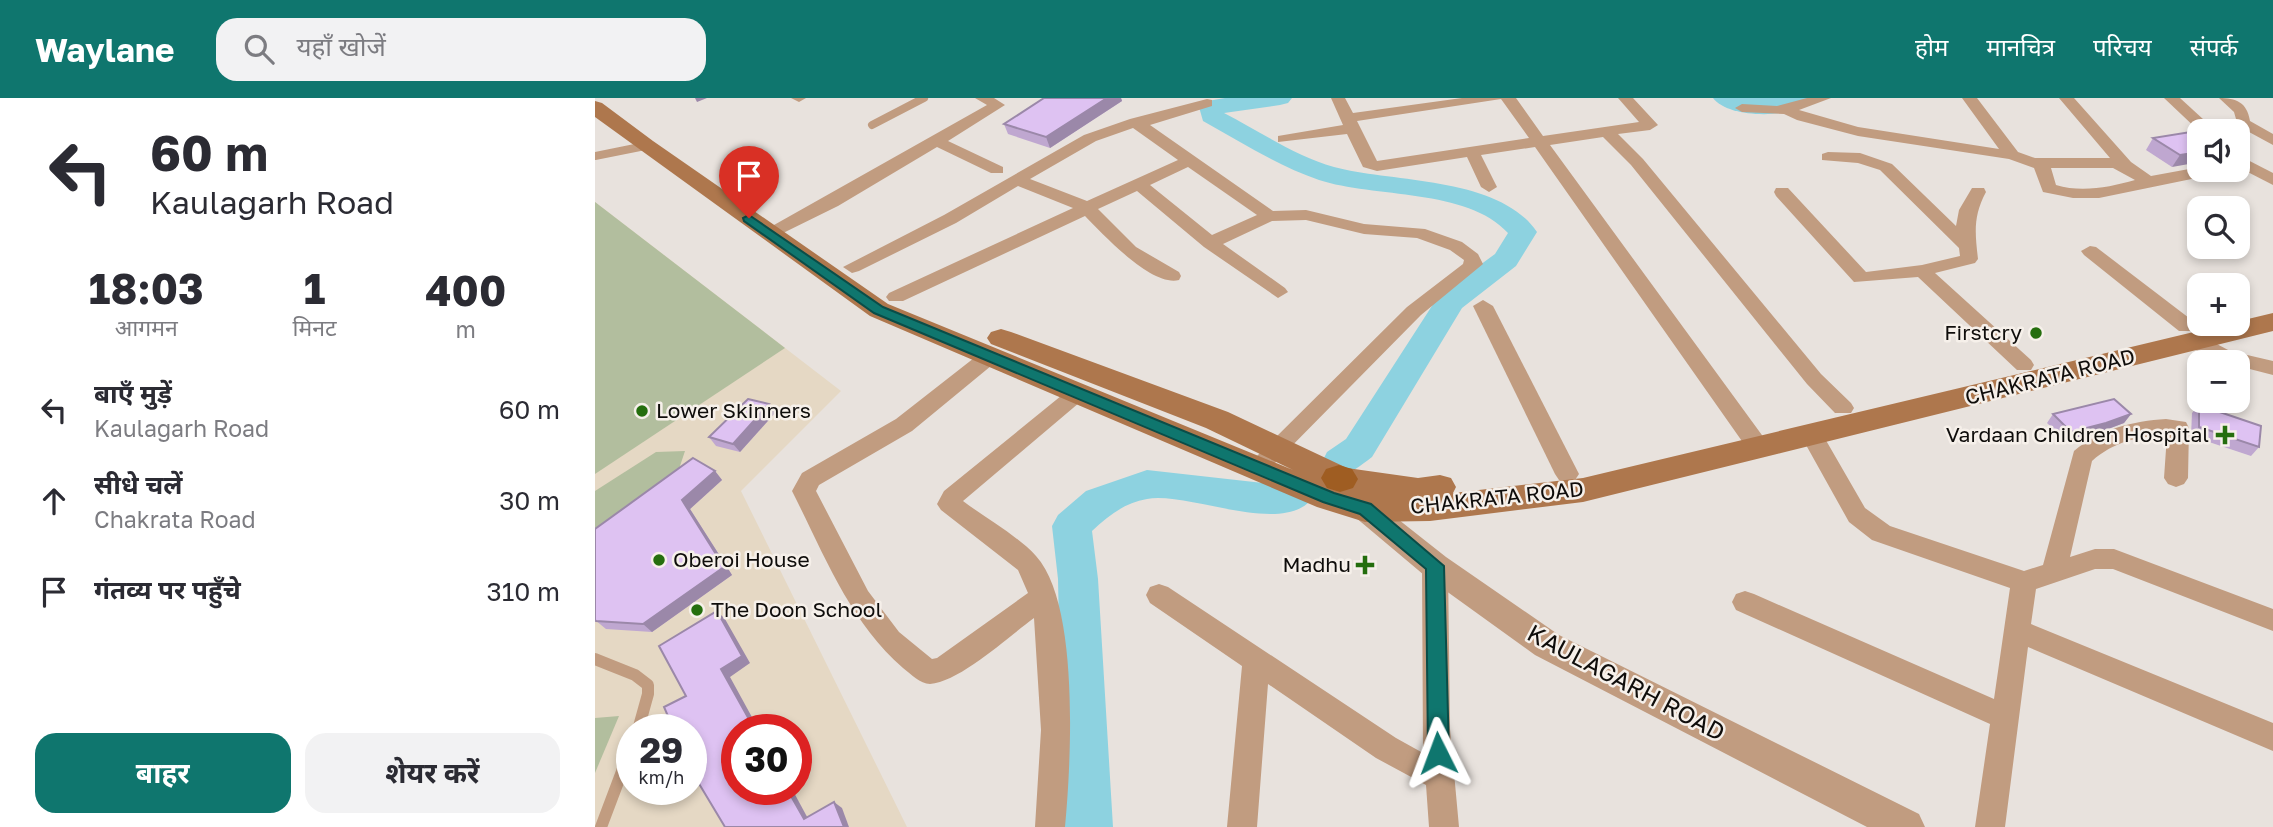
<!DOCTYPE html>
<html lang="hi">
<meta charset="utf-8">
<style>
:root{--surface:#fff;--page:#f2f2f3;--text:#2b2b33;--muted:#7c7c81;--accent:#0f766e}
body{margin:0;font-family:"Golos Text","Noto Sans Devanagari",sans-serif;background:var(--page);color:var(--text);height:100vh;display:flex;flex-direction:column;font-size:26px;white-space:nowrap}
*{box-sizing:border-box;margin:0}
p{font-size:23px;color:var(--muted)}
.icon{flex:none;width:38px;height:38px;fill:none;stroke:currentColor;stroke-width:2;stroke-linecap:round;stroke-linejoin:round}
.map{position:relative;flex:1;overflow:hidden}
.details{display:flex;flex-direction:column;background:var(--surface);width:595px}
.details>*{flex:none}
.banner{background:#fff;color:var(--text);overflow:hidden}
.controls{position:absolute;left:1592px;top:21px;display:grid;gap:14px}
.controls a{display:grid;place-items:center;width:63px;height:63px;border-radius:14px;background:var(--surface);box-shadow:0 4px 10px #0003;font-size:35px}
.speed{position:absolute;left:21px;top:616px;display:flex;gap:14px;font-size:35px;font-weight:700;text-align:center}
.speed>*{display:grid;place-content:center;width:91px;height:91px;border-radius:50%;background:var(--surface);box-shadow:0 4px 10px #0003;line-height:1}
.speed small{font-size:18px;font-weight:400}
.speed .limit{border:10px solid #d22;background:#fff;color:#111}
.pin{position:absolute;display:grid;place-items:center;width:60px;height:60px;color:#fff;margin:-72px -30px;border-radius:50% 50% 50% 0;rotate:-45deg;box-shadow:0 0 7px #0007}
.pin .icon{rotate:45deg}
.me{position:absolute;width:77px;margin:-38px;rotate:357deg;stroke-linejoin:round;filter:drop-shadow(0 0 5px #0008)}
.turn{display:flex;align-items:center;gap:24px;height:147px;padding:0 35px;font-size:32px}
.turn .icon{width:91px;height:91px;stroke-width:2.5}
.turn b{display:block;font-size:49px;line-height:60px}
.eta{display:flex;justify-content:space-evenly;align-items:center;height:119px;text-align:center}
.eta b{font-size:42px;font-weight:700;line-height:49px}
.button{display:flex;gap:14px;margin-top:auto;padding:14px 35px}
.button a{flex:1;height:80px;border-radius:21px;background:var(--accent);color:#fff;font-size:28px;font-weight:700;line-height:80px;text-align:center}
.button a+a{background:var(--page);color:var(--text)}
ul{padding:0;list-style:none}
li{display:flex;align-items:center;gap:21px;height:91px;padding:0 35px}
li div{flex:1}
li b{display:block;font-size:26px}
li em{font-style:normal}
header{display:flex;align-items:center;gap:42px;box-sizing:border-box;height:98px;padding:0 35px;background:var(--accent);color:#fff}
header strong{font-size:33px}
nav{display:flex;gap:38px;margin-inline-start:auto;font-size:24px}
.search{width:490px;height:63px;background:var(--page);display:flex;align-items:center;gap:18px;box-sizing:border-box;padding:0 24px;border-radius:21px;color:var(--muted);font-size:26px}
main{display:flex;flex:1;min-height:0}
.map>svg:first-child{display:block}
</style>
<header>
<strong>Waylane</strong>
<div class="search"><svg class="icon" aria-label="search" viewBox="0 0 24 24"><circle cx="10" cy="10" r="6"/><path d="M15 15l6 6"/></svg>यहाँ खोजें</div>
<nav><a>होम</a><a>मानचित्र</a><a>परिचय</a><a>संपर्क</a></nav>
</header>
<main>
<section class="details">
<div class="banner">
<div class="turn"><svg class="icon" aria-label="left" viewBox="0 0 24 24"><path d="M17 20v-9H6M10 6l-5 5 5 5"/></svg><div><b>60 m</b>Kaulagarh Road</div></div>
</div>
<div class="eta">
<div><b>18:03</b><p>आगमन</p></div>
<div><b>1</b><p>मिनट</p></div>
<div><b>400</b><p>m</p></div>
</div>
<ul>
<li><svg class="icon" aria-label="left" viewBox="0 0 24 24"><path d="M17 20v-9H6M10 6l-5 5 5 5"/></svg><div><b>बाएँ मुड़ें</b><p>Kaulagarh Road</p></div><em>60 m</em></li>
<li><svg class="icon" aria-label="ahead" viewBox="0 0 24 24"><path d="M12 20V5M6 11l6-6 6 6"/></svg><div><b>सीधे चलें</b><p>Chakrata Road</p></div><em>30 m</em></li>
<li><svg class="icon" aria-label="arrive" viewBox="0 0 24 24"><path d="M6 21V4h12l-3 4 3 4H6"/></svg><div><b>गंतव्य पर पहुँचे</b></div><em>310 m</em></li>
</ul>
<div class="button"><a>बाहर</a><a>शेयर करें</a></div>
</section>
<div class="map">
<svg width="1678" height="729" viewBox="0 0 1678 729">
<rect width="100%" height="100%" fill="#e8e2dd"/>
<path fill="#e5d8c4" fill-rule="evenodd" d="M0,104L246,293L146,393L312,729H0ZM37,632H96V691H37ZM142,632H201V691H142Z"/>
<g fill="#b2be9e">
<polygon points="0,104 190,250 0,376"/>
<polygon points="90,353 82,377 0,432 0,393 61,354"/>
<polygon points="24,618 0,675 0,620"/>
</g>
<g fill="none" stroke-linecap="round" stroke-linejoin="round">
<g fill="#8dd2e0" fill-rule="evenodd">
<path d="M630,0H697L693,5L685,7L629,15C664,33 700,58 739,69C799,85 904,78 942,134L921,168L867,210L777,359C761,371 752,380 732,374L727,364L732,354L751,341L844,197L900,156L913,135C872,90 779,100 724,82C683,68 646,44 608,23L604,9L607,4Z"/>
<path d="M1118,0H1220C1205,21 1134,22 1118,0Z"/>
<path d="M552,372L686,387L701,382L714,386L720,396C695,442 594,393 552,401C529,405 513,418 497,433L503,481L518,729H468L463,481L457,428L463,417L491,393Z"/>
</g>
<g stroke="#c19c80" stroke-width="8">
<polyline points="277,27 329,0"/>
<polyline points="0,58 50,48"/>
</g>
<g stroke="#c19c80" stroke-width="12">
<polyline points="0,561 40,577 53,587 53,596 43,632"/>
<polyline points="6,729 37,647"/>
</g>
<g fill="#c19c80" fill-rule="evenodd">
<polygon points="196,0 211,0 204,4"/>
<polygon points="380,0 399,0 410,7 353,43 408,69 408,75 396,75 342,49 243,108 180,139 174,140 165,135 392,7"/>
<path d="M736,0H750L758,15L867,0H921L948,38L1044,24L1023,0H1038L1063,27L1055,32L1023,36L1048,61L1226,276L1256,305L1259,310L1256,315H1240L1212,286L1036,67L1008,39L955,47L1172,344L1175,350L1172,356H1156L940,49L886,57L902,89L894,94L886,89L872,59L782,73L768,69L752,36L683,44V38L748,27ZM906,1L934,40L782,63L762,23Z"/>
<path d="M1212,0H1236L1204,12L1263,29L1404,51L1367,0H1382L1423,54L1440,60H1515L1464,0H1479L1536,64L1556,78L1605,69V72H1624L1616,77L1504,100H1478L1448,94L1439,70L1414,61L1263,38L1202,22L1189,16L1147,14L1140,10L1147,6L1182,8ZM1456,70H1518L1540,82C1515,89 1487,95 1461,87Z"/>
<polygon points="1569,0 1585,0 1621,33 1605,34"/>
<path d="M1624,0C1641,0 1652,4 1655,23L1678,36V47L1643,28L1639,14Z"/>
<path d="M612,1L617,2V8L555,27L678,113L711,112L769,126L830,131L867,144L883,156L888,166L826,217L678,367L670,369L662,367L659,361L812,209L868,166L869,162L855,152L822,140L769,136L711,122L677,123L628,146L690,190L693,194L683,200L609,149L542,93L503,111L541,149L584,174L586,178L584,182C556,189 508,136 490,118L308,203H294L291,199L294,195L478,110L423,88L361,125L264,173L257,175L248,169L349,117L489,37L535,21ZM538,30L583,62L492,103L435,81L501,43ZM593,69L662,117L617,137L555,87Z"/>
<path d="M1233,54L1265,55L1297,66L1361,128L1364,112L1377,90H1389L1391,94C1378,118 1380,135 1383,161L1380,165L1340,175L1436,262L1439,267L1436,272H1422L1323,179L1259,184L1181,98L1179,94L1181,90H1193L1271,174L1327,167L1365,158L1364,150L1285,72L1263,65L1227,62V56Z"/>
<polygon points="1643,57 1678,75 1678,87 1643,69"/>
<polygon points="1495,148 1501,149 1598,223 1601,228 1598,233 1584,233 1489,157 1486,153"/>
<polygon points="888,202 898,208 984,376 980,382 972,385 964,382 960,376 878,208"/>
<path d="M1601,235L1635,253L1678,263V277L1643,268V264C1625,264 1602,258 1591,242Z"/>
<path d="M395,251L405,258L402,263L317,333L224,387L221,393L273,493L304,534L337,561L342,560L433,495L423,472L346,412L342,406L349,393L477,289H491L495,294L491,299L368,403C389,419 423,438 441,458C485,506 476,665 470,729H440L446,632L439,520C413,539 366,583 335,586C325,586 316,576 308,570C254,523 229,456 197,393L207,375L301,321L388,253Z"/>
<path d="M1571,321L1591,324L1594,330L1593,380L1589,386L1581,389L1573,386L1569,380L1572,337C1544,338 1518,344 1497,363L1475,459L1500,451H1519L1678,511V533L1518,471H1500L1441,491L1436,526L1678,625V653L1433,549L1410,729H1380L1395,626L1141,512L1137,504L1141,496L1150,493L1159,496L1399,601L1415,490L1277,442L1254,424L1206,338L1209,332H1225L1270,410L1295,428L1429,473L1448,467L1479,353C1505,331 1538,323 1571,321Z"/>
<polygon points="840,458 849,461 853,468 855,631 864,729 834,729 831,687 781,660 673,586 662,729 632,729 647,568 555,505 551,497 555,489 564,486 573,489 801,640 828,655 827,468 831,461"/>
</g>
<polygon fill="#c19c80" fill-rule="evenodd" points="759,386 769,389 780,403 851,459 964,537 1324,716 1330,729 1272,729 940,557 829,477 760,419 745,397 749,389"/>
<polygon fill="#ae774d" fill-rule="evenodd" points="0,3 7,5 58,43 293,206 698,372 611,330 396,246 392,240 396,234 406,231 416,234 633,314 752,370 823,380 845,377 856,380 861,389 858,395 988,380 1678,215 1678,233 988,404 835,423 770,424 722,409 275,218 0,19"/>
<polygon fill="#9f5d22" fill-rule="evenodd" points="744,367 757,371 763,381 758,390 745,394 732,390 726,380 731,371"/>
</g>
<g fill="#bfa7d0">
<polygon points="449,0 526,0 527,3 455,50 413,36 409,26"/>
<polygon points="1608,32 1577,69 1551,52 1558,40"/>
<polygon points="1604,307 1664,349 1656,358 1596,338 1597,315"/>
<polygon points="180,315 145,354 121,348 114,339"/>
<polygon points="1458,316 1536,316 1529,325 1505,334 1470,342 1452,325"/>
<polygon points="120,373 127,382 95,411 137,477 57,534 11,531 0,522"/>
</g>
<g fill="#9b88a9">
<polygon points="100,0 112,0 102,4"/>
<polygon points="512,0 526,0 527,3 455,50 451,39"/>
<polygon points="1605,54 1605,64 1577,69 1585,57"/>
<polygon points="174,306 180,315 145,354 138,346"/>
<polygon points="1536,316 1529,325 1505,334 1470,342 1476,334"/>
<polygon points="120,373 127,382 95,411 137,477 57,534 48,526 87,402"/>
<polygon points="122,513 130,521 155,565 135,579 164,632 160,632 126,571"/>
<polygon points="192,691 197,691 217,728 209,721"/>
<polygon points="239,704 247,710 254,729 249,729"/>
</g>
<g fill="#dec2f2" stroke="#9b88a9" stroke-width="2">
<polygon points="449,0 512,0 451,39 409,26"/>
<polygon points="1608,32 1610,33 1605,33 1605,54 1585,57 1558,40"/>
<polygon points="153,301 174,306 138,346 114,339"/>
<polygon points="1519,301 1536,316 1511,325 1476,334 1458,316"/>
<polygon points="1604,307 1666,328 1664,349 1604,329"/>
<polygon points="98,360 120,373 87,402 129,469 48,526 1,523 0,522 0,431"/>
<polygon points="122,513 147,558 126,571 160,632 142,632 142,691 192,691 209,721 239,704 249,729 130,729 103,684 96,670 96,632 79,632 69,609 91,598 64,548"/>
</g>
<polygon fill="#0f766e" stroke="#0a4d48" stroke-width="2" points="154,117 288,209 739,395 776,406 849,468 854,655 851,662 843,665 836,662 833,655 831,471 765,416 728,404 279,215 149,123 148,120"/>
<g fill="#256e0e" stroke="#f6f0ea" stroke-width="2.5">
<circle cx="1441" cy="235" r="7"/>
<circle cx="47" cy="313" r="7"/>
<path d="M1626.5 326.5h7v7h7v7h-7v7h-7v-7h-7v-7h7z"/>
<circle cx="64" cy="462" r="7"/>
<path d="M766.5 456.5h7v7h7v7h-7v7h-7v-7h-7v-7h7z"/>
<circle cx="102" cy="512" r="7"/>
</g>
<g text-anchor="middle" stroke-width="5" stroke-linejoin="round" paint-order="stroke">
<g font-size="21" fill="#0f0d0b" stroke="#f6f0ea" text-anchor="end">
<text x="1427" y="242">Firstcry</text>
<text x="61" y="320" text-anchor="start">Lower Skinners</text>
<text x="1614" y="344">Vardaan Children Hospital</text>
<text x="78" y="469" text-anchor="start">Oberoi House</text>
<text x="756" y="474">Madhu</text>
<text x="116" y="519" text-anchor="start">The Doon School</text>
</g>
<g font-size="21" fill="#0f0d0b" stroke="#f6f0ea">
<text transform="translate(1455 279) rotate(-14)" y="7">CHAKRATA ROAD</text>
<text transform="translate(902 400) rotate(-6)" y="7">CHAKRATA ROAD</text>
</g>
<g font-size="24" fill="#0f0d0b" stroke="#f6f0ea">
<text transform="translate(1031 585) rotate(28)" y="8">KAULAGARH ROAD</text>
</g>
</g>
</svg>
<div class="controls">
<a><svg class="icon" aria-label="sound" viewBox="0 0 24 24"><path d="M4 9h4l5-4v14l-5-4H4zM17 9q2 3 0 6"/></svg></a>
<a><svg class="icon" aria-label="search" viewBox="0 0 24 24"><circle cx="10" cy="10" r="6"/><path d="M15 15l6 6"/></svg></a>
<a>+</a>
<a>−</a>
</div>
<div class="speed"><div>29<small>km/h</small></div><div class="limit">30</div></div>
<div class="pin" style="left:154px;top:120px;background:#d93025"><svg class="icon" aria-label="arrive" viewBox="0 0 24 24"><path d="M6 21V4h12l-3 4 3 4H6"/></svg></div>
<svg class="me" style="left:843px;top:655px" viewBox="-20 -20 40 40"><path d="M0-17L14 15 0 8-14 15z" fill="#0f766e" stroke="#fff" stroke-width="4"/></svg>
</div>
</main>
